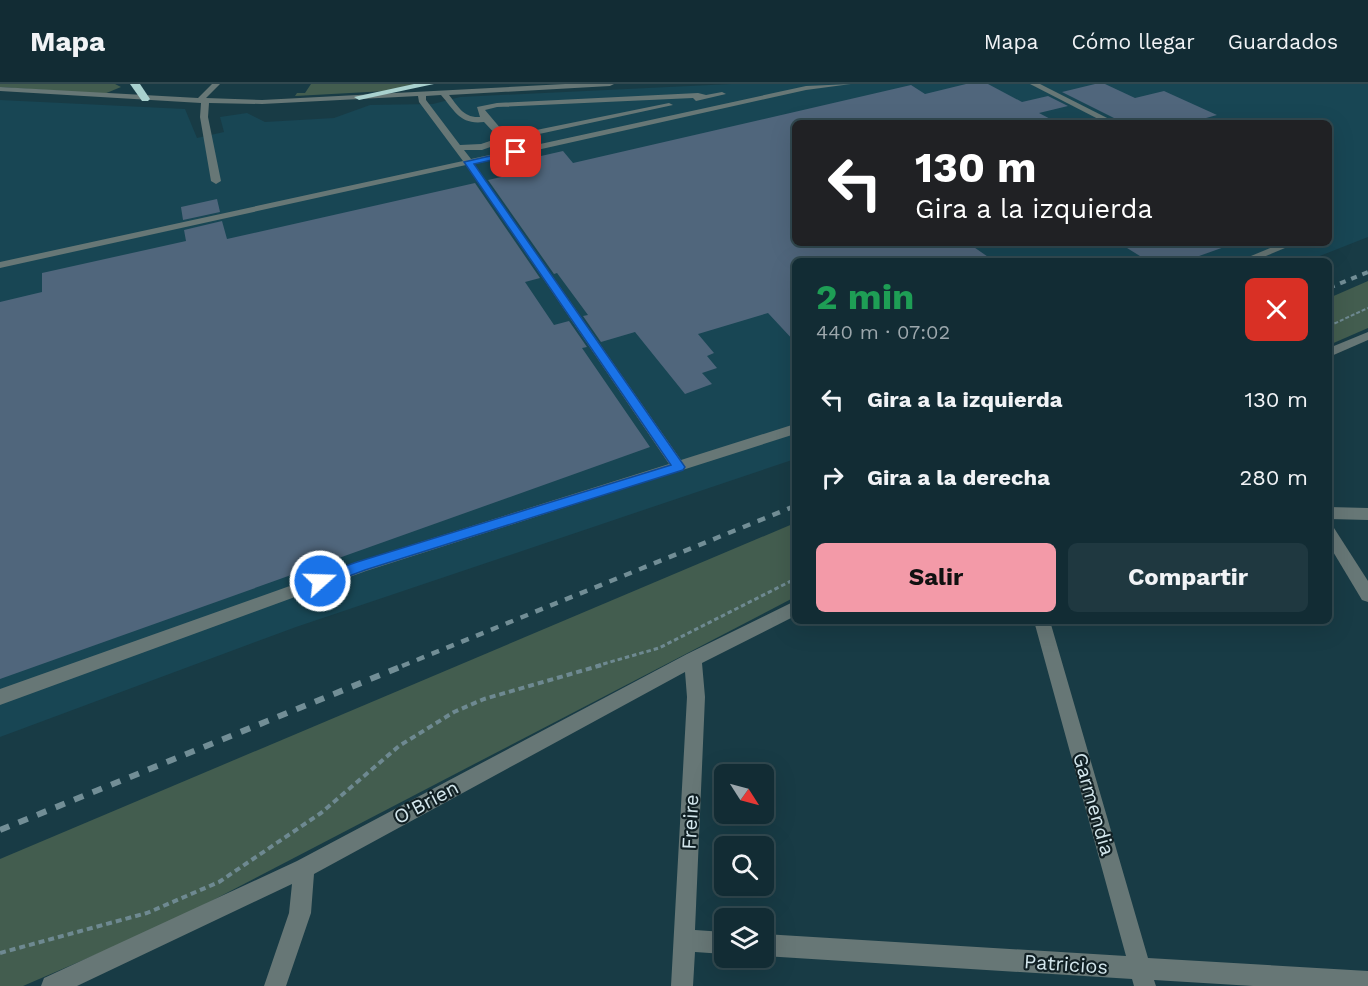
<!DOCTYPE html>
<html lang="es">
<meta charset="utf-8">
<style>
:root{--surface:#122c34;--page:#1f3840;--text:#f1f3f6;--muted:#9ca7ac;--line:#31484f;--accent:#f39aa8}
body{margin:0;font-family:"Work Sans",sans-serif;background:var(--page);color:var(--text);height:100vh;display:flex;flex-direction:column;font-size:22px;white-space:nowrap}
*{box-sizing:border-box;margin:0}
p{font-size:20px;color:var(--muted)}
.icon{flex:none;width:33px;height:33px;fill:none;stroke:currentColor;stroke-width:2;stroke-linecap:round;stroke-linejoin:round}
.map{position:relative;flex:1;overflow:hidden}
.sheet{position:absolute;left:792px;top:174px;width:540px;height:366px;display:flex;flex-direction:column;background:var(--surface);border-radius:9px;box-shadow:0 6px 24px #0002,0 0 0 2px var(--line)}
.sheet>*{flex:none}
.guide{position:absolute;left:792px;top:36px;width:540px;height:126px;border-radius:9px;box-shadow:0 6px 24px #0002,0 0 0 2px var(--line);background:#202124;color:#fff;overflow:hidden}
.needle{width:39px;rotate:126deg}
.fabs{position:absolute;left:714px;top:680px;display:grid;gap:12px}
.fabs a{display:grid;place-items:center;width:60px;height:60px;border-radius:9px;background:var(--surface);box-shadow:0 6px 24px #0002,0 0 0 2px var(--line);font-size:30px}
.pin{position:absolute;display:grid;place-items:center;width:51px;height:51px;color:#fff;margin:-26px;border-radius:12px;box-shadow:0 3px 9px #0006}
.me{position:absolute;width:66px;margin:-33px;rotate:70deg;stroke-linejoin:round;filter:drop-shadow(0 0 4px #0008)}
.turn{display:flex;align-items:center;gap:21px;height:126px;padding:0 24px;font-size:27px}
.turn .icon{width:78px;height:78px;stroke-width:2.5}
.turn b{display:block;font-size:42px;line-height:51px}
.round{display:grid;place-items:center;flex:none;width:63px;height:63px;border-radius:9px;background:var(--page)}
.head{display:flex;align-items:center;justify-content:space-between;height:102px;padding:0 24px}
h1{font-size:36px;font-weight:700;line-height:45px;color:#1e9e55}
.primary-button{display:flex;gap:12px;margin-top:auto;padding:12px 24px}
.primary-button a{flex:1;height:69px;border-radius:9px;background:var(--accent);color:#111;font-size:24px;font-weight:700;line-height:69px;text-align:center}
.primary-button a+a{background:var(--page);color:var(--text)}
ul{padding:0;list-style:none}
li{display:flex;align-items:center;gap:18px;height:78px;padding:0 24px}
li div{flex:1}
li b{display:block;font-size:22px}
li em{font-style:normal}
header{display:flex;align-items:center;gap:36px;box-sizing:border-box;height:84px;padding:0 30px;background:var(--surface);border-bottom:2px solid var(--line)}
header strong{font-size:28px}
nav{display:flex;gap:33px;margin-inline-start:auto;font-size:21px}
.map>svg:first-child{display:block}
</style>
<header>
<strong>Mapa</strong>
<nav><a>Mapa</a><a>Cómo llegar</a><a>Guardados</a></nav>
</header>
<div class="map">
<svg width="1368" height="902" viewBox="0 0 1368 902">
<rect width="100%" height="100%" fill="#183b45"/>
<path fill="#184654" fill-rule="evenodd" d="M731,0H1368V153L1307,177H795V375L296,543L0,653V16L185,25L197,54L224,48L220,33L247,29L265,38L334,34L370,21L433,20L460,13ZM795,39H1329V159H795Z"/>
<g fill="#435d4f">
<polygon points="0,0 115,0 121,3 104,10 0,3"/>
<polygon points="311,0 421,0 387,7 295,12 297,9 305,9"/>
<polygon points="1368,197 1368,244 1329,261 1329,214"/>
<polygon points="795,439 795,513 169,839 23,902 0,902 0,775"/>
</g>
<g fill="#50667c">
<polygon points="966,0 988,0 1022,18 1048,12 1068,22 1039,29 1058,39 795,39 795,159 968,159 994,177 795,177 795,258 768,229 698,250 714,269 707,272 717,284 702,289 712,300 685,310 635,248 601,258 583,232 588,231 557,189 554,190 488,96 514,90 506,80 563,67 573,79 911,1 925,10"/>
<polygon points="1095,0 1105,0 1135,14 1164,7 1217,31 1188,39 1124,39 1062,8"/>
<polygon points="475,99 540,194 525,198 554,241 569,237 587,263 582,264 650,363 0,595 0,218 42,208 42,189 186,157 184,146 222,137 227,155"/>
<polygon points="217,115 220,128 183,136 181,123"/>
<polygon points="1119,159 1229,159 1230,161 1185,177 1148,177"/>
</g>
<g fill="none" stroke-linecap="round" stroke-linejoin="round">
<polyline stroke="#6e8991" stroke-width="2" stroke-dasharray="4 2" stroke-linecap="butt" points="1329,242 1368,224"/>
<polyline stroke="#6e8991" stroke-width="3" stroke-dasharray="4.5 3" stroke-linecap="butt" points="596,582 659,564 795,495"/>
<polyline stroke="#6e8991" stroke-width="4" stroke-dasharray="6 4" stroke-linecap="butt" points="0,869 147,829 219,798 321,729 399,662 454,628 484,615 602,581"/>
<g fill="#677776" fill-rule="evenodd">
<path d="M212,0H220L206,14L262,16L565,0H614L610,2L449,11C458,22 463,34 480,33L477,23L497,19L698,9L706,11L722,8L726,10L696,17L693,14L497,23L485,26L507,52L669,19L673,21L507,57L482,66H464L471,75L806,2L851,0L806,6L474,80L681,376L795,340V350L366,487L0,621V605L357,478L669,380L466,81L0,184V178L463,77L419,18L418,12L262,20L209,19L208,33L221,97L216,100L211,97L200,33L201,19L0,7V3L198,14ZM441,11C455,27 460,41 484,38L499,54L481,60L460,61L426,16V12Z"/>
<polygon points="1030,0 1040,0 1117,39 1106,39"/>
<polygon points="1282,159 1297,159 1254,177 1239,177"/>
<polygon points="1368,248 1368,256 1329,273 1329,264"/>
<polygon points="1329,423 1368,424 1368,436 1329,435"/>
<polygon points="1329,442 1334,444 1368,497 1368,518 1362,516 1329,461"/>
<polygon points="795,517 795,532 702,579 705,613 695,846 724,848 724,870 695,868 693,902 671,902 687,613 685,588 314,790 311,829 286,902 264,902 289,829 292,800 77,902 41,902 44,894 297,777 687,570"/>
<polygon points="1034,537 1050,537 1148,874 1368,887 1368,902 1253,902 1154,896 1156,902 1134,902 1132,895 764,872 764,850 1126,872"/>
</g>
<g fill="#a9d1ce" fill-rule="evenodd">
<polygon points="130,0 140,0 150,15 148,17 142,17"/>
<polygon points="414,0 434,0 359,16 354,13"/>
</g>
<polyline stroke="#728e96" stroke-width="4" stroke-dasharray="6 6" stroke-linecap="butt" points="1329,204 1368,188"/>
<polyline stroke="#728e96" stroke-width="4.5" stroke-dasharray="8 8" stroke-linecap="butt" points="402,582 795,422"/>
<polyline stroke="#728e96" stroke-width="6" stroke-dasharray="10 10" stroke-linecap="butt" points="0,746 405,581"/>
</g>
<polygon fill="#1a73e8" stroke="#114b97" stroke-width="1.5" points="516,66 520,68 519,70 474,80 685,383 683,386 365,486 320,503 314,501 312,497 314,493 357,478 671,381 464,78"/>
<g text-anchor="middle" stroke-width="4.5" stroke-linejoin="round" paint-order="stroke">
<g font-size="20" fill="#d4e7ed" stroke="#112024">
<text transform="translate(426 718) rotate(-28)" y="7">O'Brien</text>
<text transform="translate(1094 720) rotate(74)" y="7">Garmendia</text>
<text transform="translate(690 738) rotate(-87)" y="7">Freire</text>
<text transform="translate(1066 880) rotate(4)" y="7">Patricios</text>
</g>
</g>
</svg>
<div class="fabs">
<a><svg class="needle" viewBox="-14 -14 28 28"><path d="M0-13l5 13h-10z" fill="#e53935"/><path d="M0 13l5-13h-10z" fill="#9ca7ac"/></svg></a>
<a><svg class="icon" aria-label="search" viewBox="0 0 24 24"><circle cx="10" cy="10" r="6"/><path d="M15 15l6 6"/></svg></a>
<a><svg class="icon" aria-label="layers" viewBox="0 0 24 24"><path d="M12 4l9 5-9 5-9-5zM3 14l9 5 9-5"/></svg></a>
</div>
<div class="pin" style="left:516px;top:68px;background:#d93025"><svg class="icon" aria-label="arrive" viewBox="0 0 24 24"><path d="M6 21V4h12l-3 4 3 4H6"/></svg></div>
<svg class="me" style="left:320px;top:497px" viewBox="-20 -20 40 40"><circle r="17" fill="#1a73e8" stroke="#fff" stroke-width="3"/><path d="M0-11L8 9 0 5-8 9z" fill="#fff"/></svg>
<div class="guide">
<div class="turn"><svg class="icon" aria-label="left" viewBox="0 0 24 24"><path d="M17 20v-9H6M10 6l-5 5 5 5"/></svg><div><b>130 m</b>Gira a la izquierda</div></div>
</div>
<section class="sheet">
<div class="head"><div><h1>2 min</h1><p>440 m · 07:02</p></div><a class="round" style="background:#d93025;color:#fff"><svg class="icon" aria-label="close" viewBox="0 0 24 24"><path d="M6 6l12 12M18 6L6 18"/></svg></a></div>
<ul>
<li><svg class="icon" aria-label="left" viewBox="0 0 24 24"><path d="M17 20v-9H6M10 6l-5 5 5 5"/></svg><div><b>Gira a la izquierda</b></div><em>130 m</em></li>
<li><svg class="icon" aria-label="right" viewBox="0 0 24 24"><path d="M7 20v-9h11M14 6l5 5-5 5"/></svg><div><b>Gira a la derecha</b></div><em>280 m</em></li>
</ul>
<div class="primary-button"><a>Salir</a><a>Compartir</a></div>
</section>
</div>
